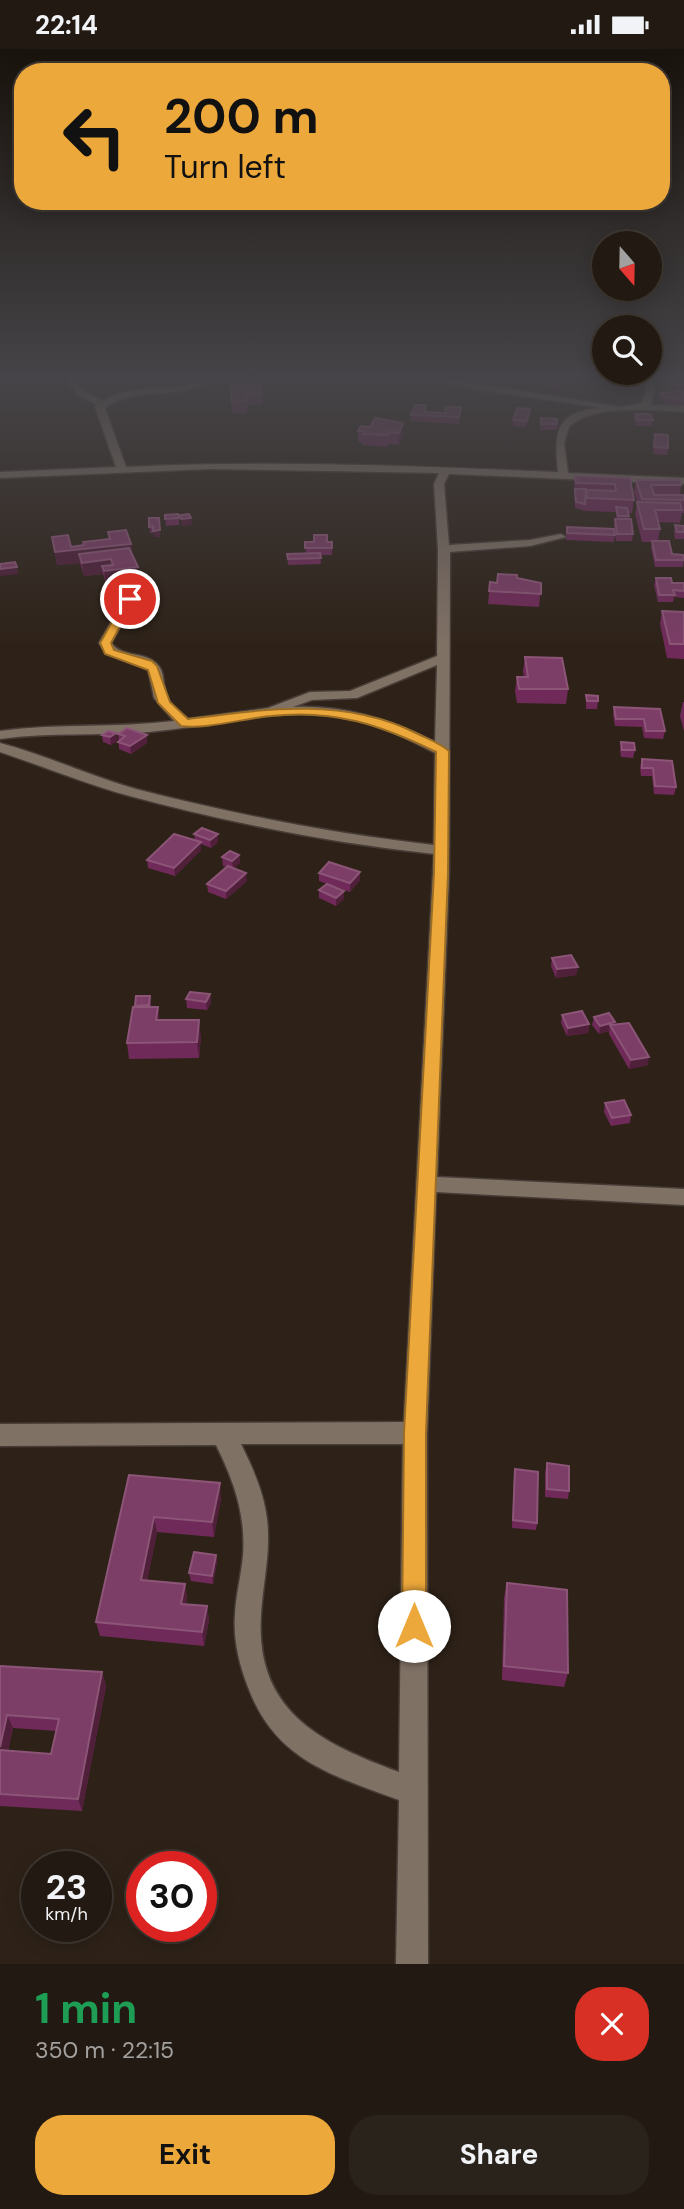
<!DOCTYPE html>
<meta charset="utf-8">
<style>
:root{--surface:#221a12;--page:#2a231b;--text:#f1f3f6;--muted:#a2a19f;--line:#3f3832;--accent:#eda83b}
body{margin:0;font-family:"DM Sans",sans-serif;background:var(--page);color:var(--text);height:100vh;display:flex;flex-direction:column;font-size:26px;white-space:nowrap}
*{box-sizing:border-box;margin:0}
p{font-size:23px;color:var(--muted)}
.icon{flex:none;width:38px;height:38px;fill:none;stroke:currentColor;stroke-width:2;stroke-linecap:round;stroke-linejoin:round}
.map{position:relative;height:1915px;overflow:hidden}
.drawer{display:flex;flex-direction:column;background:var(--surface);flex:1}
.drawer>*{flex:none}
.banner{position:absolute;left:14px;top:14px;width:656px;height:147px;border-radius:28px;box-shadow:0 4px 18px #0003,0 0 0 2px var(--line);background:#eda83b;color:#111;overflow:hidden}
.needle{width:46px;rotate:160deg}
.fabs{position:absolute;left:592px;top:182px;display:grid;gap:14px}
.fabs a{display:grid;place-items:center;width:70px;height:70px;border-radius:50%;background:var(--surface);box-shadow:0 4px 18px #0003,0 0 0 2px var(--line);font-size:35px}
.speed{position:absolute;left:21px;top:1802px;display:flex;gap:14px;font-size:35px;font-weight:700;text-align:center}
.speed>*{display:grid;place-content:center;width:91px;height:91px;border-radius:50%;background:var(--surface);box-shadow:0 4px 18px #0003,0 0 0 2px var(--line);line-height:1}
.speed small{font-size:18px;font-weight:400}
.speed .limit{border:10px solid #d22;background:#fff;color:#111}
.pin{position:absolute;display:grid;place-items:center;width:60px;height:60px;color:#fff;margin:-30px;border:4px solid #fff;border-radius:50%;box-shadow:0 2px 7px #0007}
.me{position:absolute;width:77px;margin:-38px;rotate:0deg;stroke-linejoin:round;filter:drop-shadow(0 0 5px #0008)}
.turn{display:flex;align-items:center;gap:24px;height:147px;padding:0 35px;font-size:32px}
.turn .icon{width:91px;height:91px;stroke-width:2.5}
.turn b{display:block;font-size:49px;line-height:60px}
.round{display:grid;place-items:center;flex:none;width:74px;height:74px;border-radius:28px;background:var(--page)}
.head{display:flex;align-items:center;justify-content:space-between;height:119px;padding:0 35px}
h1{font-size:42px;font-weight:700;line-height:52px;color:#1e9e55}
.cta{display:flex;gap:14px;margin-top:auto;padding:14px 35px}
.cta a{flex:1;height:80px;border-radius:28px;background:var(--accent);color:#111;font-size:28px;font-weight:700;line-height:80px;text-align:center}
.cta a+a{background:var(--page);color:var(--text)}
.status{display:flex;justify-content:space-between;align-items:center;height:49px;padding:0 35px;background:var(--surface);direction:ltr}
.status svg{height:19px;fill:currentColor}
.map>svg:first-child{display:block}
</style>
<div class="status"><b>22:14</b><svg viewBox="0 0 49 12"><path d="M0 12V9h3v3zM5 12V6h3v6zM10 12V3h3v9zM15 12V0h3v12zM26 1h20v11H26zM47 4h2v5h-2z"/></svg></div>
<div class="map">
<svg width="684" height="1915" viewBox="0 0 684 1915">
<rect width="100%" height="100%" fill="#2e2218"/>
<g fill="none" stroke-linecap="round" stroke-linejoin="round">
<g stroke="#473c36" stroke-width="3">
<path id="minor" d="M66,329H75L82,341L103,352C126,336 155,341 181,337C193,335 202,329 214,329C182,353 138,336 105,359L126,418C270,411 414,417 558,423C554,383 555,362 602,359L479,341L427,329H444L621,358L642,354L647,339L643,329H651L655,339L651,356L684,357V363C653,361 591,355 569,378L564,394L568,424L684,429V435L449,425L444,435L449,496L530,491L561,485L566,488L530,497L450,503L449,824L437,1128L684,1140V1156L436,1143L427,1384L428,1915H396L399,1751C331,1726 275,1711 248,1638C239,1615 233,1590 235,1565C236,1546 241,1527 243,1507C246,1466 234,1432 216,1396L0,1397V1375L404,1373L434,805C330,794 226,773 126,746C83,734 42,717 0,703V694C46,706 90,727 136,740C233,765 334,785 434,796L435,704C412,692 387,679 362,672C292,653 220,677 149,683C100,687 50,683 0,690V682C58,674 116,679 174,672L154,649L148,620C130,607 114,616 99,594L126,548L143,535L149,538L135,552L111,594C123,609 143,602 156,614C166,623 162,634 166,645C169,656 180,663 188,670L268,659L310,643L350,642L437,607L438,500L434,435L439,424L210,420L0,429V423L116,418L95,358L97,356L76,345ZM437,616L435,693C389,670 345,656 293,658L312,651L357,649ZM241,1395H403L399,1723C321,1694 255,1663 261,1566C263,1533 271,1503 267,1470C264,1444 253,1419 241,1395Z"/>
</g>
<use href="#minor" fill="#807165" fill-rule="evenodd"/>
</g>
<g fill="#702a59" fill-rule="evenodd">
<polygon points="545,329 560,333 560,339 548,340 544,335"/>
<polygon points="671,329 684,331 684,357 666,355 660,350 661,344 679,342 671,335"/>
<polygon points="230,332 262,344 263,355 247,356 247,364 232,364"/>
<polygon points="445,358 460,364 459,375 411,372 411,366 426,363 445,364"/>
<polygon points="635,365 653,371 652,377 636,377 634,371"/>
<polygon points="530,366 526,378 513,377 513,371"/>
<polygon points="375,369 403,385 398,396 389,395 388,398 362,396 362,394 358,393 358,382 370,378"/>
<polygon points="541,369 557,370 557,381 540,381"/>
<polygon points="655,385 668,399 667,406 653,405"/>
<polygon points="575,427 630,429 634,451 632,464 628,464 629,470 633,485 632,492 616,492 614,477 615,470 616,470 616,463 586,462 575,459 574,440"/>
<polygon points="636,431 681,436 680,446 684,446 684,464 682,464 680,474 658,473 660,480 658,492 672,505 684,509 683,518 655,518 651,499 652,493 642,493 635,465 637,453 634,443"/>
<polygon points="165,466 179,469 179,476 166,477"/>
<polygon points="149,469 160,488 154,488 154,484 150,484"/>
<polygon points="675,476 684,477 684,490 675,490 674,483"/>
<polygon points="567,478 615,486 614,493 566,491"/>
<polygon points="108,483 131,495 132,505 139,531 106,535 103,525 84,527 80,514 57,516 52,488 71,498 84,496 109,490"/>
<polygon points="305,493 332,493 332,506 320,506 321,515 288,516 287,505 306,505"/>
<polygon points="656,529 672,534 684,534 684,549 674,548 673,553 658,553 654,536"/>
<polygon points="490,533 541,534 539,558 488,555"/>
<polygon points="662,562 684,563 684,610 667,609 660,575"/>
<polygon points="525,608 568,640 566,655 517,654 515,642 517,628 524,628 523,622"/>
<polygon points="586,646 598,652 597,660 586,660"/>
<polygon points="683,653 684,653 684,682 680,667"/>
<polygon points="614,658 660,660 665,682 663,690 644,689 642,678 615,677 613,666"/>
<polygon points="116,684 117,692 111,696 103,693 102,686"/>
<polygon points="118,685 147,686 147,694 131,705 119,700"/>
<polygon points="621,693 635,701 633,709 621,708 620,701"/>
<polygon points="642,710 676,738 674,746 654,745 652,727 641,727 640,718"/>
<polygon points="194,785 218,785 218,793 211,799 201,795 201,801 175,827 148,819 147,811 195,791"/>
<polygon points="239,806 240,814 234,819 247,832 226,850 208,843 207,835 227,818 223,817 222,808"/>
<polygon points="319,824 360,831 350,843 319,832"/>
<polygon points="319,841 344,850 336,857 319,849"/>
<polygon points="552,909 578,918 576,926 556,929 551,917"/>
<polygon points="210,945 211,954 207,961 187,959 186,950"/>
<polygon points="136,947 150,947 151,958 158,958 159,971 201,987 199,1009 129,1010 127,994 135,958"/>
<polygon points="562,966 589,975 588,984 567,987 561,974"/>
<polygon points="594,968 615,973 615,976 648,1016 629,1020 609,985 609,982 599,985 592,976"/>
<polygon points="605,1054 631,1066 630,1074 611,1077 604,1063"/>
<polygon points="547,1414 569,1442 568,1450 545,1448 545,1423"/>
<polygon points="515,1420 537,1474 536,1481 512,1479 514,1428"/>
<polygon points="129,1426 221,1449 214,1488 157,1483 147,1532 185,1535 187,1549 186,1555 207,1557 209,1571 204,1597 100,1587 96,1573"/>
<polygon points="216,1506 217,1513 213,1535 191,1532 189,1524"/>
<polygon points="507,1534 568,1624 564,1638 502,1631 504,1549"/>
<path d="M0,1617L102,1623L106,1637L82,1762L0,1757ZM13,1679L57,1682L51,1705L8,1702Z"/>
</g>
<g fill="#501f3a">
<polygon points="681,336 684,336 684,342 680,342"/>
<polygon points="403,374 403,385 398,396 399,384"/>
<polygon points="159,469 160,488 154,488 153,482"/>
<polygon points="191,469 192,476 182,477 181,470"/>
<polygon points="131,495 132,508 111,511 112,521 138,518 139,531 106,535 104,522 102,517 103,525 84,527 82,514 79,505 80,514 57,516 55,503"/>
<polygon points="17,518 18,525 0,527 0,520"/>
<polygon points="116,684 117,692 111,696 110,688"/>
<polygon points="147,686 147,694 131,705 130,697"/>
<polygon points="218,785 218,793 211,799 210,791"/>
<polygon points="201,793 201,801 175,827 174,819"/>
<polygon points="239,806 240,814 233,820 232,812"/>
<polygon points="360,823 360,831 350,843 350,834"/>
<polygon points="246,824 247,832 226,850 226,842"/>
<polygon points="344,842 344,850 336,857 336,849"/>
<polygon points="578,918 576,926 556,929 557,920"/>
<polygon points="210,945 211,954 207,961 206,953"/>
<polygon points="158,958 160,974 156,971"/>
<polygon points="199,971 201,987 199,1009 197,993"/>
<polygon points="615,973 614,981 610,976 609,982 599,985 600,977"/>
<polygon points="589,975 588,984 567,987 568,979"/>
<polygon points="649,1008 648,1016 629,1020 631,1011"/>
<polygon points="220,1434 221,1449 214,1488 212,1473"/>
<polygon points="154,1468 157,1483 144,1546 141,1531"/>
<polygon points="216,1506 217,1513 213,1535 212,1527"/>
<polygon points="185,1535 187,1549 184,1569 181,1555"/>
<polygon points="207,1557 209,1571 204,1597 202,1583"/>
<polygon points="102,1623 106,1637 82,1762 78,1750"/>
<polygon points="7,1666 13,1679 5,1714 0,1702 0,1698"/>
</g>
<g fill="#7c3d66" stroke="#8c5577" stroke-width="2">
<polygon points="545,329 558,329 560,333 548,334"/>
<polygon points="671,329 682,329 684,331 684,336 681,336"/>
<polygon points="260,331 262,344 246,344 247,352 232,353 230,332"/>
<polygon points="684,342 684,346 681,346 684,348 684,351 667,349 661,344"/>
<polygon points="415,356 426,356 425,363 446,364 445,358 461,358 459,368 411,366"/>
<polygon points="517,359 530,360 527,372 513,371"/>
<polygon points="635,365 650,365 653,371 637,371"/>
<polygon points="375,369 403,374 399,384 389,383 388,386 363,385 364,382 358,382 361,377 370,378"/>
<polygon points="541,369 557,370 557,375 541,375"/>
<polygon points="655,385 668,386 668,399 654,398"/>
<polygon points="575,427 630,429 634,451 587,449 586,441 616,442 615,435 576,434"/>
<polygon points="636,431 680,431 681,436 651,436 654,446 684,446 684,451 642,450"/>
<polygon points="575,440 586,440 585,455 576,453"/>
<polygon points="637,453 680,454 682,461 655,461 660,480 644,480"/>
<polygon points="616,458 627,459 629,467 618,467"/>
<polygon points="178,465 179,469 165,470 165,466"/>
<polygon points="189,465 191,469 181,470 180,466"/>
<polygon points="149,469 159,469 160,481 153,482 153,477 149,478"/>
<polygon points="615,470 631,470 633,485 617,485"/>
<polygon points="675,476 684,477 684,483 677,483"/>
<polygon points="567,478 614,480 615,486 567,484"/>
<polygon points="126,481 131,495 55,503 52,488 68,486 71,498 84,496 83,493 110,490 108,483"/>
<polygon points="314,486 327,486 327,493 332,493 332,499 305,499 305,493 314,493"/>
<polygon points="652,492 669,492 672,505 683,506 684,511 656,511"/>
<polygon points="129,499 138,518 104,522 102,517 113,516 111,510 82,514 79,505"/>
<polygon points="320,504 321,509 288,510 287,505"/>
<polygon points="15,513 17,518 0,520 0,515"/>
<polygon points="498,525 517,526 517,529 541,534 541,545 489,542 490,533 497,534"/>
<polygon points="656,529 671,529 672,534 684,534 684,542 673,541 675,546 659,546"/>
<polygon points="662,562 684,563 684,595 670,595"/>
<polygon points="525,608 562,609 568,640 519,640 517,628 528,628"/>
<polygon points="586,646 598,647 598,652 587,652"/>
<polygon points="614,658 660,660 665,682 646,682 644,670 616,670"/>
<polygon points="127,679 147,686 130,697 118,693 125,687 118,685"/>
<polygon points="108,682 116,684 110,688 102,686"/>
<polygon points="621,693 634,694 635,701 622,701"/>
<polygon points="642,710 672,712 676,738 655,737 653,719 642,719"/>
<polygon points="202,779 218,785 210,791 194,785"/>
<polygon points="174,785 201,793 174,819 147,811"/>
<polygon points="230,802 239,806 232,812 222,808"/>
<polygon points="329,813 360,823 350,834 319,824"/>
<polygon points="228,817 246,824 226,842 207,835"/>
<polygon points="327,835 344,842 336,849 319,841"/>
<polygon points="571,906 578,918 557,920 552,909"/>
<polygon points="190,943 210,945 206,953 186,950"/>
<polygon points="136,947 150,947 149,956 135,957"/>
<polygon points="133,958 158,958 156,971 199,971 197,993 127,994"/>
<polygon points="582,962 589,975 568,979 562,966"/>
<polygon points="609,964 615,973 600,977 594,968"/>
<polygon points="629,974 649,1008 631,1011 610,976"/>
<polygon points="624,1051 631,1066 612,1069 605,1054"/>
<polygon points="547,1414 569,1417 569,1442 547,1440"/>
<polygon points="515,1420 538,1423 537,1474 513,1471"/>
<polygon points="129,1426 220,1434 212,1473 154,1468 141,1531 185,1535 181,1555 207,1557 202,1583 96,1573"/>
<polygon points="194,1503 216,1506 212,1527 189,1524"/>
<polygon points="507,1534 567,1541 568,1624 504,1617"/>
<polygon points="0,1617 102,1623 78,1750 0,1745 0,1701 51,1705 59,1670 7,1666 0,1698"/>
</g>
<linearGradient id="sky" x2="0" y2="1"><stop stop-color="#19130d"/><stop offset="0.55" stop-color="#464448"/><stop offset="1" stop-color="#464448" stop-opacity="0"/></linearGradient>
<rect width="684" height="597" fill="url(#sky)"/>
<path fill="#eda83b" stroke="#9a6d26" stroke-width="2" d="M126,548L135,550L111,594L114,601L152,612L157,617L170,653L188,670C264,660 344,648 416,684C426,689 440,694 449,702L448,824L426,1384V1577L422,1586L414,1589L406,1586L402,1577L404,1384L434,824L436,703C381,676 334,660 271,667C247,669 203,681 181,677L158,654L148,621L105,605L100,594Z"/>
</svg>
<div class="fabs">
<a><svg class="needle" viewBox="-14 -14 28 28"><path d="M0-13l5 13h-10z" fill="#e53935"/><path d="M0 13l5-13h-10z" fill="#a2a19f"/></svg></a>
<a><svg class="icon" aria-label="search" viewBox="0 0 24 24"><circle cx="10" cy="10" r="6"/><path d="M15 15l6 6"/></svg></a>
</div>
<div class="speed"><div>23<small>km/h</small></div><div class="limit">30</div></div>
<div class="pin" style="left:130px;top:550px;background:#d93025"><svg class="icon" aria-label="arrive" viewBox="0 0 24 24"><path d="M6 21V4h12l-3 4 3 4H6"/></svg></div>
<svg class="me" style="left:414px;top:1577px" viewBox="-20 -20 40 40"><circle r="19" fill="#fff"/><path d="M0-13L10 11 0 6-10 11z" fill="#eda83b"/></svg>
<div class="banner">
<div class="turn"><svg class="icon" aria-label="left" viewBox="0 0 24 24"><path d="M17 20v-9H6M10 6l-5 5 5 5"/></svg><div><b>200 m</b>Turn left</div></div>
</div>
</div>
<section class="drawer">
<div class="head"><div><h1>1 min</h1><p>350 m · 22:15</p></div><a class="round" style="background:#d93025;color:#fff"><svg class="icon" aria-label="close" viewBox="0 0 24 24"><path d="M6 6l12 12M18 6L6 18"/></svg></a></div>
<div class="cta"><a>Exit</a><a>Share</a></div>
</section>
